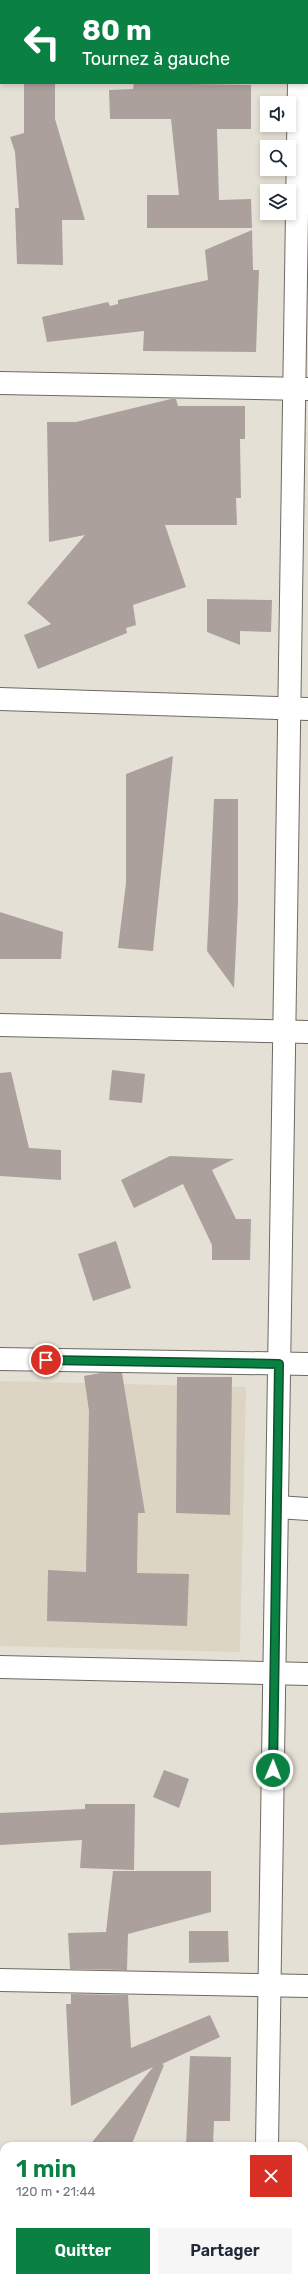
<!DOCTYPE html>
<html lang="fr">
<meta charset="utf-8">
<style>
:root{--surface:#fff;--page:#f6f6f7;--text:#1f2937;--muted:#747a83;--accent:#0b8043}
body{margin:0;font-family:Rubik,sans-serif;background:var(--page);color:var(--text);height:100vh;display:flex;flex-direction:column;font-size:15px;white-space:nowrap}
*{box-sizing:border-box;margin:0}
p{font-size:13px;color:var(--muted)}
.icon{flex:none;width:22px;height:22px;fill:none;stroke:currentColor;stroke-width:2;stroke-linecap:round;stroke-linejoin:round}
.map{position:relative;flex:1;overflow:hidden}
.details{position:absolute;left:0px;top:2142px;width:308px;height:140px;display:flex;flex-direction:column;background:var(--surface);border-radius:12px 12px 0 0;box-shadow:0 2px 6px #0003}
.details>*{flex:none}
.top-card{position:absolute;left:0px;top:0px;width:308px;height:84px;box-shadow:0 2px 6px #0003;background:#0b8043;color:#fff;overflow:hidden}
.buttons{position:absolute;left:260px;top:96px;display:grid;gap:8px}
.buttons a{display:grid;place-items:center;width:36px;height:36px;border-radius:0px;background:var(--surface);box-shadow:0 2px 6px #0003;font-size:20px}
.pin{position:absolute;display:grid;place-items:center;width:34px;height:34px;color:#fff;margin:-17px;border:2px solid #fff;border-radius:50%;box-shadow:0 1px 4px #0007}
.me{position:absolute;width:44px;margin:-22px;rotate:1deg;stroke-linejoin:round;filter:drop-shadow(0 0 3px #0008)}
.turn{display:flex;align-items:center;gap:14px;height:84px;padding:0 16px;font-size:18px}
.turn .icon{width:52px;height:52px;stroke-width:2.5}
.turn b{display:block;font-size:28px;line-height:34px}
.round{display:grid;place-items:center;flex:none;width:42px;height:42px;border-radius:0px;background:var(--page)}
.headline{display:flex;align-items:center;justify-content:space-between;height:68px;padding:0 16px}
h1{font-size:24px;font-weight:600;line-height:30px;color:var(--accent)}
.button{display:flex;gap:8px;margin-top:auto;padding:8px 16px}
.button a{flex:1;height:46px;border-radius:0px;background:var(--accent);color:#fff;font-size:16px;font-weight:600;line-height:46px;text-align:center}
.button a+a{background:var(--page);color:var(--text)}
.map>svg:first-child{display:block}
</style>
<div class="map">
<svg width="308" height="2282" viewBox="0 0 308 2282">
<rect width="100%" height="100%" fill="#e5e0d5"/>
<polygon fill="#ddd5c3" points="0,1381 246,1387 240,1652 0,1646"/>
<g fill="#aca09d">
<polygon points="24,83 55,83 55,119 85,220 62,220 63,265 17,264 15,208 19,208 15,152 10,137 24,133"/>
<polygon points="134,83 251,85 251,129 217,129 219,200 251,199 252,228 147,228 147,195 179,195 171,119 110,119 109,90 133,89"/>
<polygon points="252,230 253,270 259,270 256,352 143,351 144,331 47,342 42,317 108,302 110,306 118,304 118,300 208,280 205,250"/>
<polygon points="171,399 176,399 178,406 245,406 245,439 240,439 241,498 236,498 237,525 165,525 186,587 133,605 136,625 126,628 127,633 38,669 24,635 51,624 27,603 85,535 49,542 47,422 76,422"/>
<polygon points="207,599 272,600 271,632 240,631 240,645 207,632"/>
<polygon points="173,756 153,951 118,948 126,883 126,774"/>
<polygon points="214,799 238,799 238,904 234,988 207,951"/>
<polygon points="0,912 63,932 61,959 0,959"/>
<polygon points="112,1070 145,1074 142,1103 109,1100"/>
<polygon points="11,1072 29,1148 61,1150 61,1180 0,1176 0,1073"/>
<polygon points="170,1156 234,1159 212,1170 236,1219 251,1219 250,1260 212,1260 212,1245 183,1184 134,1208 121,1180"/>
<polygon points="116,1241 131,1288 93,1301 78,1254"/>
<polygon points="100,1373 122,1373 145,1513 138,1513 137,1573 189,1574 187,1626 47,1621 48,1570 86,1572 89,1411 84,1376"/>
<polygon points="177,1377 232,1377 230,1515 176,1513"/>
<polygon points="164,1770 189,1779 179,1808 153,1797"/>
<polygon points="85,1804 135,1804 134,1870 80,1868 82,1840 0,1845 0,1813 85,1809"/>
<polygon points="113,1871 211,1871 211,1912 128,1934 127,1970 70,1969 68,1933 106,1932"/>
<polygon points="189,1931 228,1931 229,1962 189,1963"/>
<polygon points="71,1994 128,1995 131,2048 210,2015 220,2037 162,2064 164,2065 131,2146 89,2146 153,2067 71,2106 66,2004 71,2004"/>
<polygon points="190,2056 231,2057 230,2121 214,2121 213,2146 186,2146"/>
</g>
<g fill="none" stroke-linecap="round" stroke-linejoin="round">
<g stroke="#6e6a61" stroke-width="24">
<g id="minor">
<polyline points="300,1 300,0"/>
<polyline points="0,52 1,52"/>
<polyline points="307,58 308,58"/>
<polyline points="0,383 308,389"/>
<polyline points="0,699 308,709"/>
<polyline points="0,1025 308,1032"/>
<polyline points="0,1359 308,1364"/>
<polyline points="277,1507 308,1509"/>
<polyline points="0,1667 308,1674"/>
<polyline points="0,1980 308,1986"/>
<polyline points="267,2146 299,83"/>
<polyline points="266,2282 266,2278"/>
</g>
</g>
<use href="#minor" stroke="#fff" stroke-width="22"/>
</g>
<g fill="none" stroke-linecap="round" stroke-linejoin="round">
<g stroke="#07532c" stroke-width="10">
<polyline id="route" points="46,1360 279,1364 273,1770"/>
</g>
<use href="#route" stroke="#0b8043" stroke-width="7"/>
</g>
</svg>
<div class="buttons">
<a><svg class="icon" aria-label="sound" viewBox="0 0 24 24"><path d="M4 9h4l5-4v14l-5-4H4zM17 9q2 3 0 6"/></svg></a>
<a><svg class="icon" aria-label="search" viewBox="0 0 24 24"><circle cx="10" cy="10" r="6"/><path d="M15 15l6 6"/></svg></a>
<a><svg class="icon" aria-label="layers" viewBox="0 0 24 24"><path d="M12 4l9 5-9 5-9-5zM3 14l9 5 9-5"/></svg></a>
</div>
<div class="pin" style="left:46px;top:1360px;background:#d93025"><svg class="icon" aria-label="arrive" viewBox="0 0 24 24"><path d="M6 21V4h12l-3 4 3 4H6"/></svg></div>
<svg class="me" style="left:273px;top:1770px" viewBox="-20 -20 40 40"><circle r="17" fill="#0b8043" stroke="#fff" stroke-width="3"/><path d="M0-11L8 9 0 5-8 9z" fill="#fff"/></svg>
<div class="top-card">
<div class="turn"><svg class="icon" aria-label="left" viewBox="0 0 24 24"><path d="M17 20v-9H6M10 6l-5 5 5 5"/></svg><div><b>80 m</b>Tournez à gauche</div></div>
</div>
<section class="details">
<div class="headline"><div><h1>1 min</h1><p>120 m · 21:44</p></div><a class="round" style="background:#d93025;color:#fff"><svg class="icon" aria-label="close" viewBox="0 0 24 24"><path d="M6 6l12 12M18 6L6 18"/></svg></a></div>
<div class="button"><a>Quitter</a><a>Partager</a></div>
</section>
</div>
